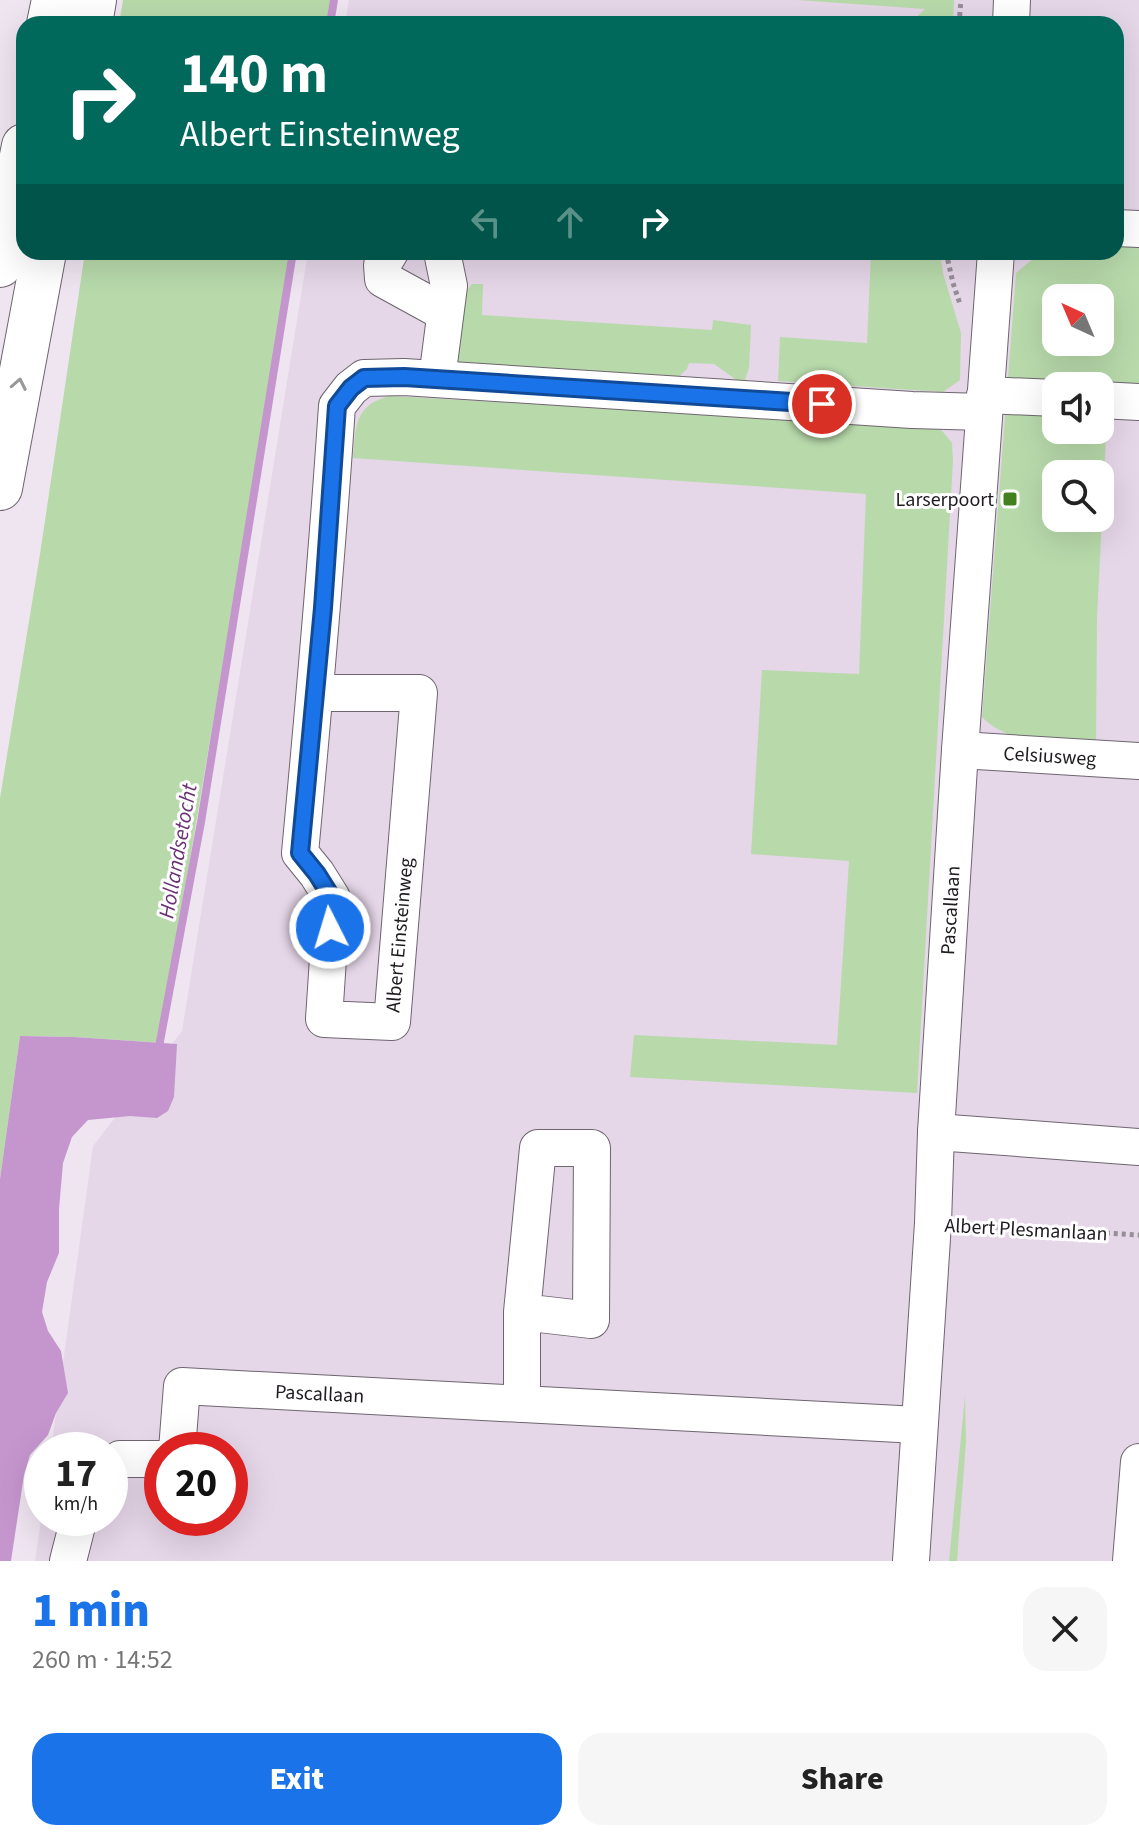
<!DOCTYPE html>
<meta charset="utf-8">
<style>
:root{--surface:#fff;--page:#f6f6f6;--text:#222;--muted:#767676;--accent:#1a73e8}
body{margin:0;font-family:"Source Sans 3",sans-serif;background:var(--page);color:var(--text);height:100vh;display:flex;flex-direction:column;font-size:30px;white-space:nowrap}
*{box-sizing:border-box;margin:0}
p{font-size:26px;color:var(--muted)}
.icon{flex:none;width:44px;height:44px;fill:none;stroke:currentColor;stroke-width:2;stroke-linecap:round;stroke-linejoin:round}
.map{position:relative;height:1561px;overflow:hidden}
.panel{display:flex;flex-direction:column;background:var(--surface);flex:1}
.panel>*{flex:none}
.top-card{position:absolute;left:16px;top:16px;width:1108px;height:244px;border-radius:24px;box-shadow:0 8px 32px #0002;background:#00695c;color:#fff;overflow:hidden}
.needle{width:52px;rotate:316deg}
.controls{position:absolute;left:1042px;top:284px;display:grid;gap:16px}
.controls a{display:grid;place-items:center;width:72px;height:72px;border-radius:16px;background:var(--surface);box-shadow:0 8px 32px #0002;font-size:40px}
.speed{position:absolute;left:24px;top:1432px;display:flex;gap:16px;font-size:40px;font-weight:700;text-align:center}
.speed>*{display:grid;place-content:center;width:104px;height:104px;border-radius:50%;background:var(--surface);box-shadow:0 8px 32px #0002;line-height:1}
.speed small{font-size:20px;font-weight:400}
.speed .limit{border:12px solid #d22;background:#fff;color:#111}
.pin{position:absolute;display:grid;place-items:center;width:68px;height:68px;color:#fff;margin:-34px;border:4px solid #fff;border-radius:50%;box-shadow:0 2px 8px #0007}
.me{position:absolute;width:88px;margin:-44px;rotate:355deg;stroke-linejoin:round;filter:drop-shadow(0 0 6px #0008)}
.turn{display:flex;align-items:center;gap:28px;height:168px;padding:0 32px;font-size:36px}
.turn .icon{width:104px;height:104px;stroke-width:2.5}
.turn b{display:block;font-size:56px;line-height:68px}
.lanes{display:flex;align-items:center;height:76px;padding:0 32px;background:#0003;justify-content:center;gap:40px;direction:ltr}
.lanes .off{opacity:.35}
.round{display:grid;place-items:center;flex:none;width:84px;height:84px;border-radius:24px;background:var(--page)}
.headline{display:flex;align-items:center;justify-content:space-between;height:136px;padding:0 32px}
h1{font-size:48px;font-weight:800;line-height:60px;color:var(--accent)}
.action{display:flex;gap:16px;margin-top:auto;padding:16px 32px}
.action a{flex:1;height:92px;border-radius:24px;background:var(--accent);color:#fff;font-size:32px;font-weight:800;line-height:92px;text-align:center}
.action a+a{background:var(--page);color:var(--text)}
.map>svg:first-child{display:block}
</style>
<div class="map">
<svg width="1139" height="1561" viewBox="0 0 1139 1561">
<rect width="100%" height="100%" fill="#efe5f1"/>
<path fill="#e5d6e8" fill-rule="evenodd" d="M349,0H1139V1561H35L42,1514V1518H110V1450H51L93,1146L182,1031L308,252H1116V24H345ZM1056,298H1100V342H1056ZM1056,386H1100V430H1056ZM1056,474H1100V518H1056ZM162,1450H230V1518H162Z"/>
<g fill="#b8daab" fill-rule="evenodd">
<polygon points="123,0 333,0 329,24 119,24"/>
<polygon points="797,0 954,0 953,24 909,24 925,9"/>
<path d="M1116,243L1139,245V419L1107,418L1097,618L1096,745C1058,742 1010,746 982,717L1016,273L1041,252H1116ZM1056,298H1100V342H1056ZM1056,386H1100V430H1056ZM1056,474H1100V518H1056Z"/>
<polygon points="85,252 292,252 188,871 162,1043 74,1037 20,1036 0,1179 0,798 40,554"/>
<polygon points="871,252 940,252 943,273 961,333 960,380 943,392 778,381 780,337 867,343"/>
<polygon points="472,284 483,284 482,315 712,330 713,320 751,325 749,368 745,380 738,381 714,364 689,363 687,369 676,379 466,365 457,361 451,338 461,334 459,301"/>
<path d="M390,396L939,427L952,443L953,461L917,1093L630,1077L634,1035L837,1045L849,861L751,854L762,670L859,674L866,494L353,458C356,426 354,405 390,396Z"/>
<polygon points="965,1396 966,1442 957,1561 949,1561"/>
</g>
<polygon fill="#c596ce" points="20,1036 74,1037 177,1044 174,1097 168,1111 157,1118 130,1116 88,1120 72,1137 63,1163 59,1209 59,1253 47,1282 42,1312 48,1331 61,1351 68,1393 56,1413 48,1435 30,1455 24,1475 11,1561 0,1561 0,1179"/>
<g fill="none" stroke-linecap="round" stroke-linejoin="round">
<g stroke="#c596ce" stroke-width="8">
<polyline points="330,24 334,0"/>
<polyline points="158,1052 201,822 293,252"/>
</g>
<g stroke="#6e656f" stroke-width="38">
<g id="minor">
<polyline points="1011,24 1012,0"/>
<polyline points="1116,228 1139,229"/>
<polyline points="390,252 382,265 383,279 445,313"/>
<polyline points="437,379 449,286 442,252"/>
<polyline points="985,395 1056,398"/>
<polyline points="1100,400 1139,402"/>
<path d="M315,693H419L392,1022L324,1019L332,898L317,874L300,853C314,704 327,555 337,406L351,388L364,378L404,377L912,410L984,412"/>
<path id="s1" d="M960,750L1139,761"/>
<polyline points="936,1132 1139,1147"/>
<polyline points="522,1312 591,1320 592,1148 538,1148 522,1312 522,1404"/>
<path id="s2" d="M177,1450L182,1386L918,1425"/>
<polyline points="110,1466 120,1459 162,1459"/>
<polyline points="68,1561 79,1518"/>
<path id="s3" d="M911,1561L933,1223L936,1132L960,750L996,252"/>
<polyline points="1131,1561 1139,1462"/>
</g>
</g>
<g stroke="#6e656f" stroke-width="46">
<g id="highway">
<polyline points="49,24 54,0"/>
<polyline points="90,24 94,0"/>
<polyline points="0,265 24,146"/>
<polyline points="0,488 44,252"/>
</g>
</g>
<g stroke="#968e97" stroke-width="5" stroke-dasharray="4 4" stroke-linecap="butt">
<polyline points="959,24 961,0"/>
<polyline points="946,252 953,283 960,304"/>
<polyline points="962,1225 1139,1235"/>
</g>
<use href="#minor" stroke="#fff" stroke-width="36"/>
<use href="#highway" stroke="#fff" stroke-width="44"/>
</g>
<defs><path id="oneway-chevron" d="M-2-3.5L2.5 0L-2 3.5" fill="none" stroke-width="1.6" stroke-linecap="round" stroke-linejoin="round" transform="scale(2)"/></defs>
<use stroke="#9a989b" href="#oneway-chevron" transform="translate(19 384) rotate(-79)"/>
<g fill="none" stroke-linecap="round" stroke-linejoin="round">
<g stroke="#114b97" stroke-width="20">
<polyline id="route" points="330,928 332,898 317,874 300,853 323,608 337,406 351,388 364,378 404,377 822,404"/>
</g>
<use href="#route" stroke="#1a73e8" stroke-width="14"/>
</g>
<rect fill="#43811f" stroke="#fff" stroke-width="3" x="1002" y="491" width="16" height="16" rx="4"/>
<g text-anchor="middle" stroke-width="6" stroke-linejoin="round" paint-order="stroke">
<g font-size="20" fill="#1f1b20" stroke="#fff" text-anchor="end">
<text x="994" y="506">Larserpoort</text>
</g>
<g font-size="20" fill="#1f1b20" stroke="#fff">
<text dy="7" stroke="none"><textPath href="#s1" startOffset="90">Celsiusweg</textPath></text>
<text dy="7" stroke="none"><textPath href="#s3" startOffset="652">Pascallaan</textPath></text>
<text transform="translate(399 935) rotate(-85)" y="7">Albert Einsteinweg</text>
<text transform="translate(1026 1229) rotate(3)" y="7">Albert Plesmanlaan</text>
<text dy="7" stroke="none"><textPath href="#s2" startOffset="202">Pascallaan</textPath></text>
</g>
<g font-size="22" font-style="italic" fill="#6a3175" stroke="#fff">
<text transform="translate(177 851) rotate(-80)" y="8">Hollandsetocht</text>
</g>
</g>
</svg>
<div class="controls">
<a><svg class="needle" viewBox="-14 -14 28 28"><path d="M0-13l5 13h-10z" fill="#e53935"/><path d="M0 13l5-13h-10z" fill="#767676"/></svg></a>
<a><svg class="icon" aria-label="sound" viewBox="0 0 24 24"><path d="M4 9h4l5-4v14l-5-4H4zM17 9q2 3 0 6"/></svg></a>
<a><svg class="icon" aria-label="search" viewBox="0 0 24 24"><circle cx="10" cy="10" r="6"/><path d="M15 15l6 6"/></svg></a>
</div>
<div class="speed"><div>17<small>km/h</small></div><div class="limit">20</div></div>
<div class="pin" style="left:822px;top:404px;background:#d93025"><svg class="icon" aria-label="arrive" viewBox="0 0 24 24"><path d="M6 21V4h12l-3 4 3 4H6"/></svg></div>
<svg class="me" style="left:330px;top:928px" viewBox="-20 -20 40 40"><circle r="17" fill="#1a73e8" stroke="#fff" stroke-width="3"/><path d="M0-11L8 9 0 5-8 9z" fill="#fff"/></svg>
<div class="top-card">
<div class="turn"><svg class="icon" aria-label="right" viewBox="0 0 24 24"><path d="M7 20v-9h11M14 6l5 5-5 5"/></svg><div><b>140 m</b>Albert Einsteinweg</div></div>
<div class="lanes"><svg class="icon off" aria-label="left" viewBox="0 0 24 24"><path d="M17 20v-9H6M10 6l-5 5 5 5"/></svg><svg class="icon off" aria-label="ahead" viewBox="0 0 24 24"><path d="M12 20V5M6 11l6-6 6 6"/></svg><svg class="icon" aria-label="right" viewBox="0 0 24 24"><path d="M7 20v-9h11M14 6l5 5-5 5"/></svg></div>
</div>
</div>
<section class="panel">
<div class="headline"><div><h1>1 min</h1><p>260 m · 14:52</p></div><a class="round"><svg class="icon" aria-label="close" viewBox="0 0 24 24"><path d="M6 6l12 12M18 6L6 18"/></svg></a></div>
<div class="action"><a>Exit</a><a>Share</a></div>
</section>
